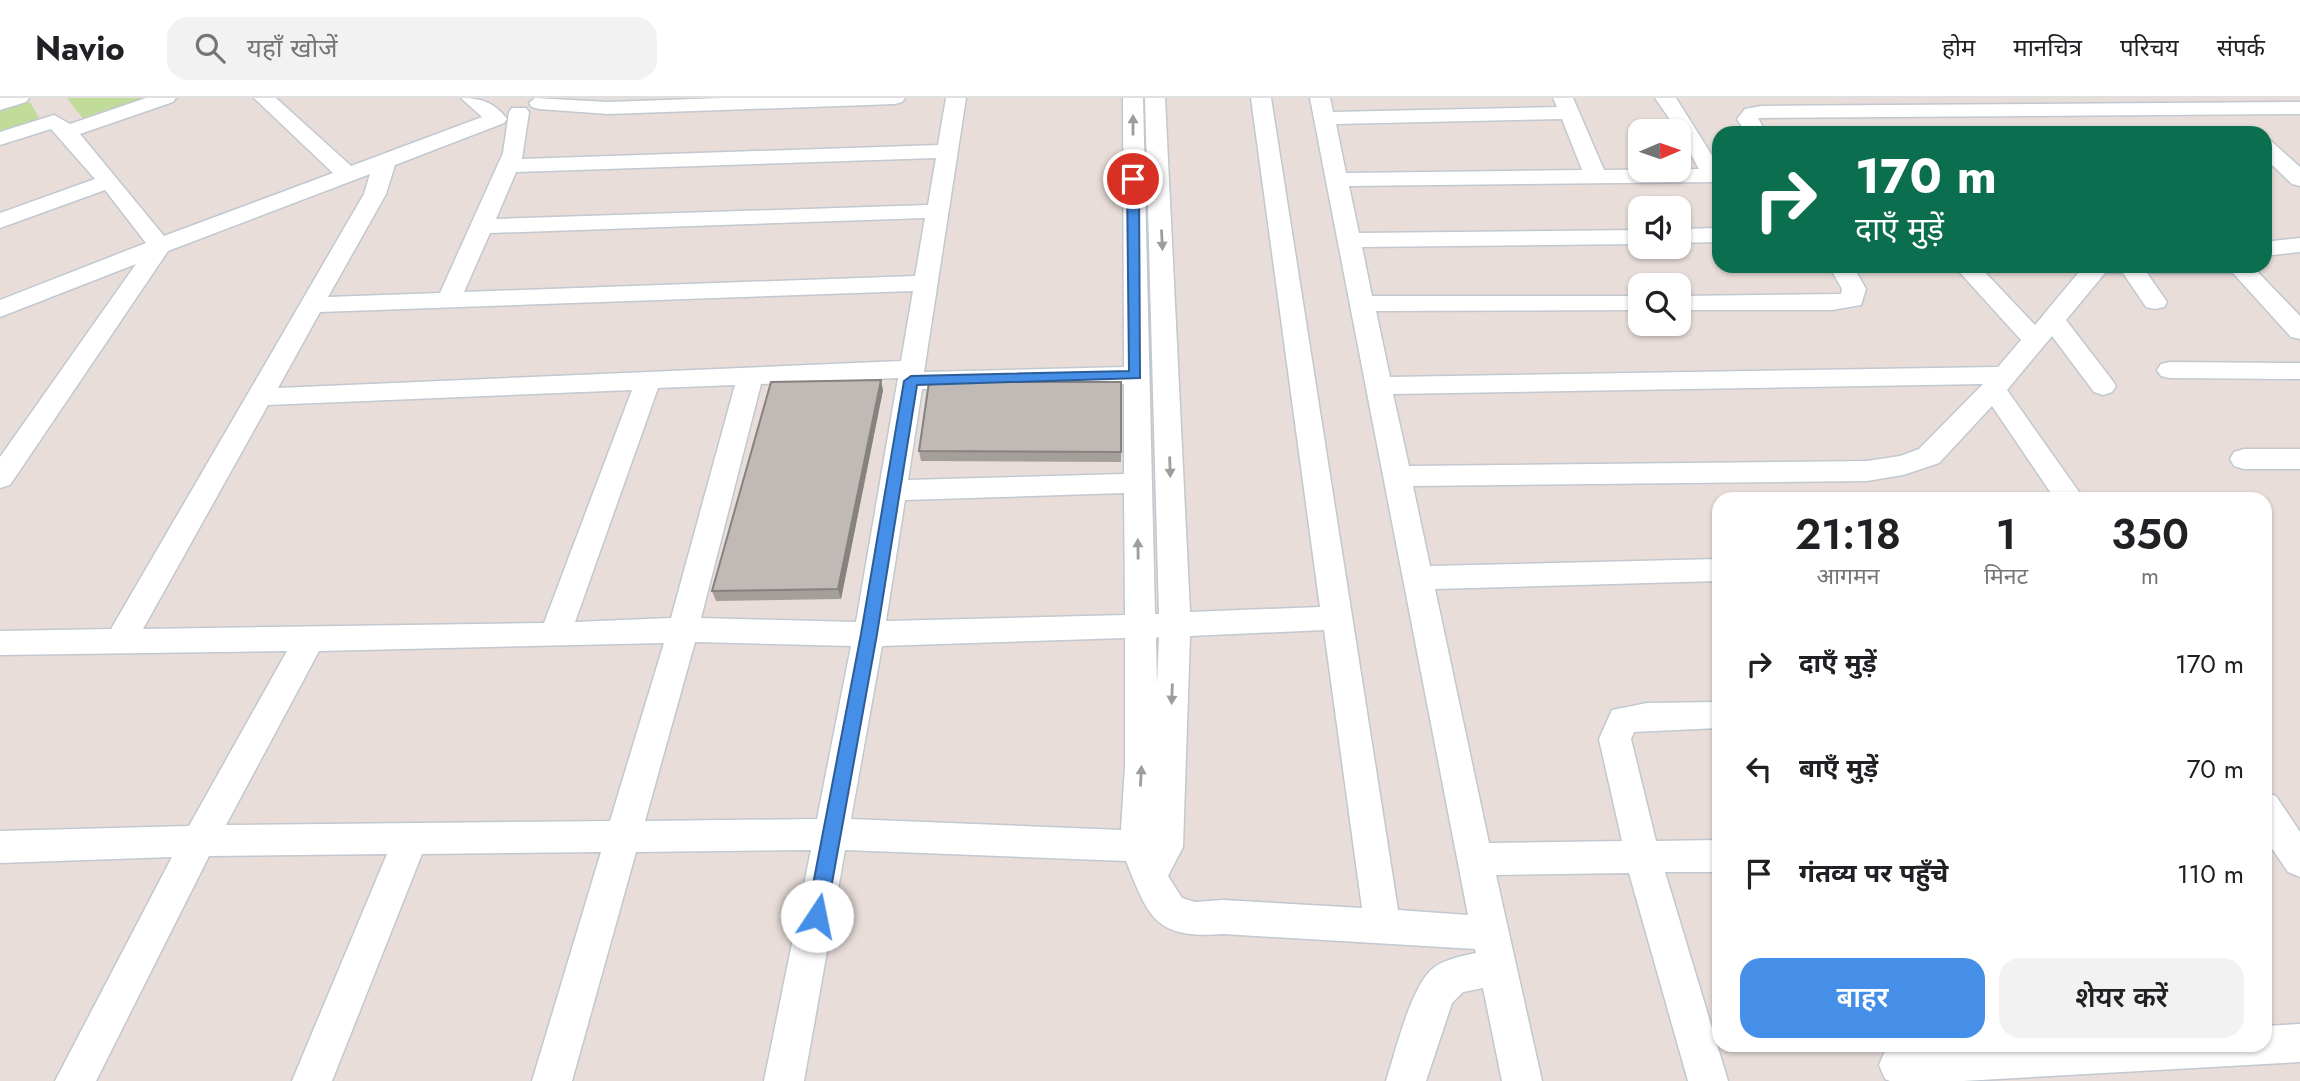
<!DOCTYPE html>
<html lang="hi">
<meta charset="utf-8">
<style>
:root{--surface:#fff;--page:#f2f2f2;--text:#202124;--muted:#757577;--line:#e0e0e0;--accent:#458fe9}
body{margin:0;font-family:Jost,"Noto Sans Devanagari",sans-serif;background:var(--page);color:var(--text);height:100vh;display:flex;flex-direction:column;font-size:26px;white-space:nowrap}
*{box-sizing:border-box;margin:0}
p{font-size:23px;color:var(--muted)}
.icon{flex:none;width:38px;height:38px;fill:none;stroke:currentColor;stroke-width:2;stroke-linecap:round;stroke-linejoin:round}
.map{position:relative;flex:1;overflow:hidden}
.side{position:absolute;left:1712px;top:394px;width:560px;height:560px;display:flex;flex-direction:column;background:var(--surface);border-radius:21px;box-shadow:0 2px 5px #0004}
.side>*{flex:none}
.guide{position:absolute;left:1712px;top:28px;width:560px;height:147px;border-radius:21px;box-shadow:0 2px 5px #0004;background:#0b6e4f;color:#fff;overflow:hidden}
.needle{width:46px;rotate:88deg}
.fabs{position:absolute;left:1628px;top:21px;display:grid;gap:14px}
.fabs a{display:grid;place-items:center;width:63px;height:63px;border-radius:14px;background:var(--surface);box-shadow:0 2px 5px #0004;font-size:35px}
.pin{position:absolute;display:grid;place-items:center;width:60px;height:60px;color:#fff;margin:-30px;border:4px solid #fff;border-radius:50%;box-shadow:0 2px 7px #0007}
.me{position:absolute;width:77px;margin:-38px;rotate:11deg;stroke-linejoin:round;filter:drop-shadow(0 0 5px #0008)}
.turn{display:flex;align-items:center;gap:24px;height:147px;padding:0 28px;font-size:32px}
.turn .icon{width:91px;height:91px;stroke-width:2.5}
.turn b{display:block;font-size:49px;line-height:60px}
.eta{display:flex;justify-content:space-evenly;align-items:center;height:119px;text-align:center}
.eta b{font-size:42px;font-weight:600;line-height:49px}
.action{display:flex;gap:14px;margin-top:auto;padding:14px 28px}
.action a{flex:1;height:80px;border-radius:21px;background:var(--accent);color:#fff;font-size:28px;font-weight:600;line-height:80px;text-align:center}
.action a+a{background:var(--page);color:var(--text)}
ul{padding:0;list-style:none}
li{display:flex;align-items:center;gap:21px;height:105px;padding:0 28px}
li div{flex:1}
li b{display:block;font-size:26px}
li em{font-style:normal}
header{display:flex;align-items:center;gap:42px;box-sizing:border-box;height:98px;padding:0 35px;background:var(--surface);border-bottom:2px solid var(--line)}
header strong{font-size:33px}
nav{display:flex;gap:38px;margin-inline-start:auto;font-size:24px}
.search{width:490px;height:63px;background:var(--page);display:flex;align-items:center;gap:18px;box-sizing:border-box;padding:0 24px;border-radius:21px;color:var(--muted);font-size:26px}
.map>svg:first-child{display:block}
</style>
<header>
<strong>Navio</strong>
<div class="search"><svg class="icon" aria-label="search" viewBox="0 0 24 24"><circle cx="10" cy="10" r="6"/><path d="M15 15l6 6"/></svg>यहाँ खोजें</div>
<nav><a>होम</a><a>मानचित्र</a><a>परिचय</a><a>संपर्क</a></nav>
</header>
<div class="map">
<svg width="2300" height="983" viewBox="0 0 2300 983">
<rect width="100%" height="100%" fill="#e8ddd9"/>
<g fill="#c1db99">
<polygon points="67,0 150,0 84,22"/>
<polygon points="30,4 41,23 0,36 0,13"/>
</g>
<g fill="none" stroke-linecap="round" stroke-linejoin="round">
<g stroke="#c1c8d0" stroke-width="3">
<g id="minor">
<polygon points="0,0 29,0 26,4 0,12"/>
<path d="M146,0H176L173,4L80,36L164,138L333,75L254,0H276L351,68L482,19L461,0C481,0 494,4 507,21L504,25L395,67L386,96L328,199L440,195L503,55L509,14L512,10H526L529,14L522,61L938,47L946,0H966L924,274L1124,269L1123,0H1143L1155,516H1159L1145,0H1165L1190,514L1320,509L1251,0H1271L1398,812L1468,817L1310,0H1330L1333,14L1557,9L1553,0H1573L1604,72L1699,71L1678,33L1655,0H1676L1718,67V83L1714,84L1349,88L1359,135L1640,132V146L1362,149L1372,198H1640V212L1376,213L1390,279L1998,269L2021,242L1954,168H1979L2035,227L2084,168H2252L2300,218V241L2291,239L2233,175H2147L2167,204L2164,209L2155,211L2146,209L2123,175H2105L2066,222L2112,282L2116,288L2112,294L2103,297L2094,294L2052,238L2007,292L2084,401H2055L1992,308L1939,365L1903,377L1867,383L1413,388L1430,468L1718,461V483L1435,491L1489,745L1622,743L1599,641L1612,612L1647,605L1718,604V630L1634,634L1631,641L1656,743L1718,742V774H1665L1728,983H1688L1629,775L1496,777L1542,983H1502L1483,890L1463,894L1452,905L1426,983H1386C1395,955 1410,892 1431,872C1441,862 1462,858 1476,855L1475,851L1223,836C1155,841 1149,820 1126,763L845,752L804,983H764L811,752L636,754L572,983H532L601,754L422,756L332,983H292L387,756L209,758L96,983H55L172,759L0,765V733L189,728L287,553L0,557V533L111,531L364,96L370,76L168,153L10,387L0,390V359L136,166L0,219V202L146,145L105,92L0,130V115L95,81L51,31L0,47V34L54,17L70,26ZM1562,21L1582,72L1346,75L1336,26ZM936,60L928,107L496,121L516,74ZM925,120L915,178L464,194L490,135ZM913,193L901,263L278,290L320,214ZM898,280L856,524L701,520L761,286ZM1124,286V376L908,382L922,291ZM1983,286L1919,351L1900,358L1867,363L1409,368L1393,296ZM735,287L671,520L575,524L658,290ZM632,292L544,525L143,531L268,307ZM1124,395L1125,517L886,523L905,402ZM1324,532L1362,810L1223,802L1195,804L1182,800L1168,778L1183,749L1190,538ZM1159,539L1157,587L1156,540ZM1125,540V668L1121,732L851,721L882,548ZM695,544L851,548L817,721L645,723ZM664,545L610,723L226,727L319,553Z"/>
<polygon points="535,0 608,4 721,0 905,0 902,4 895,6 608,16 539,11 532,9 529,5"/>
<polygon points="2300,4 2300,16 1758,20 1766,35 1746,35 1737,21 1745,11 1761,8"/>
<polygon points="2264,41 2271,43 2300,69 2300,88 2292,86 2264,59"/>
<polygon points="1718,130 1718,144 1678,145 1678,131"/>
<polygon points="2300,140 2300,154 2264,158 2264,144"/>
<polygon points="1829,168 1853,168 1866,191 1861,207 1832,212 1678,212 1678,198 1841,196 1842,191"/>
<polygon points="2170,264 2300,265 2300,281 2170,280 2161,278 2157,272 2161,266"/>
<polygon points="2244,351 2300,351 2300,371 2244,371 2234,368 2230,361 2234,354"/>
<polygon points="2264,694 2276,698 2300,734 2300,779 2288,774 2264,739"/>
<polygon points="2300,926 2300,964 1963,983 1890,983 1885,981 1879,967 1885,953 1899,947 2264,947 2264,928"/>
</g>
</g>
<use href="#minor" fill="#fff" fill-rule="evenodd"/>
</g>
<g fill="#a59f9c">
<polygon points="1121,284 1121,364 921,363 919,353"/>
<polygon points="883,292 841,501 716,503 712,493"/>
</g>
<polygon fill="#86827f" points="881,282 883,292 841,501 838,491"/>
<g fill="#c0b9b5" stroke="#86827f" stroke-width="2">
<polygon points="881,282 838,491 712,493 771,284"/>
<polygon points="929,284 1121,284 1121,354 919,353"/>
</g>
<defs><path id="oneway-solid" d="M-6-.8H1V-3.2L6.5 0L1 3.2V.8H-6Z" transform="scale(1.75)"/></defs>
<g fill="#9d9d9d">
<use href="#oneway-solid" transform="translate(1133 27) rotate(-90)"/>
<use href="#oneway-solid" transform="translate(1162 142) rotate(87)"/>
<use href="#oneway-solid" transform="translate(1170 369) rotate(88)"/>
<use href="#oneway-solid" transform="translate(1138 451) rotate(-91)"/>
<use href="#oneway-solid" transform="translate(1172 596) rotate(92)"/>
<use href="#oneway-solid" transform="translate(1141 678) rotate(-87)"/>
</g>
<polygon fill="#458fe9" stroke="#2d5d97" stroke-width="2" points="1133,77 1139,81 1140,280 917,287 877,536 826,818 824,825 817,827 810,825 807,818 861,536 904,283 911,278 1129,273 1127,81"/>
</svg>
<div class="fabs">
<a><svg class="needle" viewBox="-14 -14 28 28"><path d="M0-13l5 13h-10z" fill="#e53935"/><path d="M0 13l5-13h-10z" fill="#757577"/></svg></a>
<a><svg class="icon" aria-label="sound" viewBox="0 0 24 24"><path d="M4 9h4l5-4v14l-5-4H4zM17 9q2 3 0 6"/></svg></a>
<a><svg class="icon" aria-label="search" viewBox="0 0 24 24"><circle cx="10" cy="10" r="6"/><path d="M15 15l6 6"/></svg></a>
</div>
<div class="pin" style="left:1133px;top:81px;background:#d93025"><svg class="icon" aria-label="arrive" viewBox="0 0 24 24"><path d="M6 21V4h12l-3 4 3 4H6"/></svg></div>
<svg class="me" style="left:817px;top:818px" viewBox="-20 -20 40 40"><circle r="19" fill="#fff"/><path d="M0-13L10 11 0 6-10 11z" fill="#458fe9"/></svg>
<div class="guide">
<div class="turn"><svg class="icon" aria-label="right" viewBox="0 0 24 24"><path d="M7 20v-9h11M14 6l5 5-5 5"/></svg><div><b>170 m</b>दाएँ मुड़ें</div></div>
</div>
<section class="side">
<div class="eta">
<div><b>21:18</b><p>आगमन</p></div>
<div><b>1</b><p>मिनट</p></div>
<div><b>350</b><p>m</p></div>
</div>
<ul>
<li><svg class="icon" aria-label="right" viewBox="0 0 24 24"><path d="M7 20v-9h11M14 6l5 5-5 5"/></svg><div><b>दाएँ मुड़ें</b></div><em>170 m</em></li>
<li><svg class="icon" aria-label="left" viewBox="0 0 24 24"><path d="M17 20v-9H6M10 6l-5 5 5 5"/></svg><div><b>बाएँ मुड़ें</b></div><em>70 m</em></li>
<li><svg class="icon" aria-label="arrive" viewBox="0 0 24 24"><path d="M6 21V4h12l-3 4 3 4H6"/></svg><div><b>गंतव्य पर पहुँचे</b></div><em>110 m</em></li>
</ul>
<div class="action"><a>बाहर</a><a>शेयर करें</a></div>
</section>
</div>
